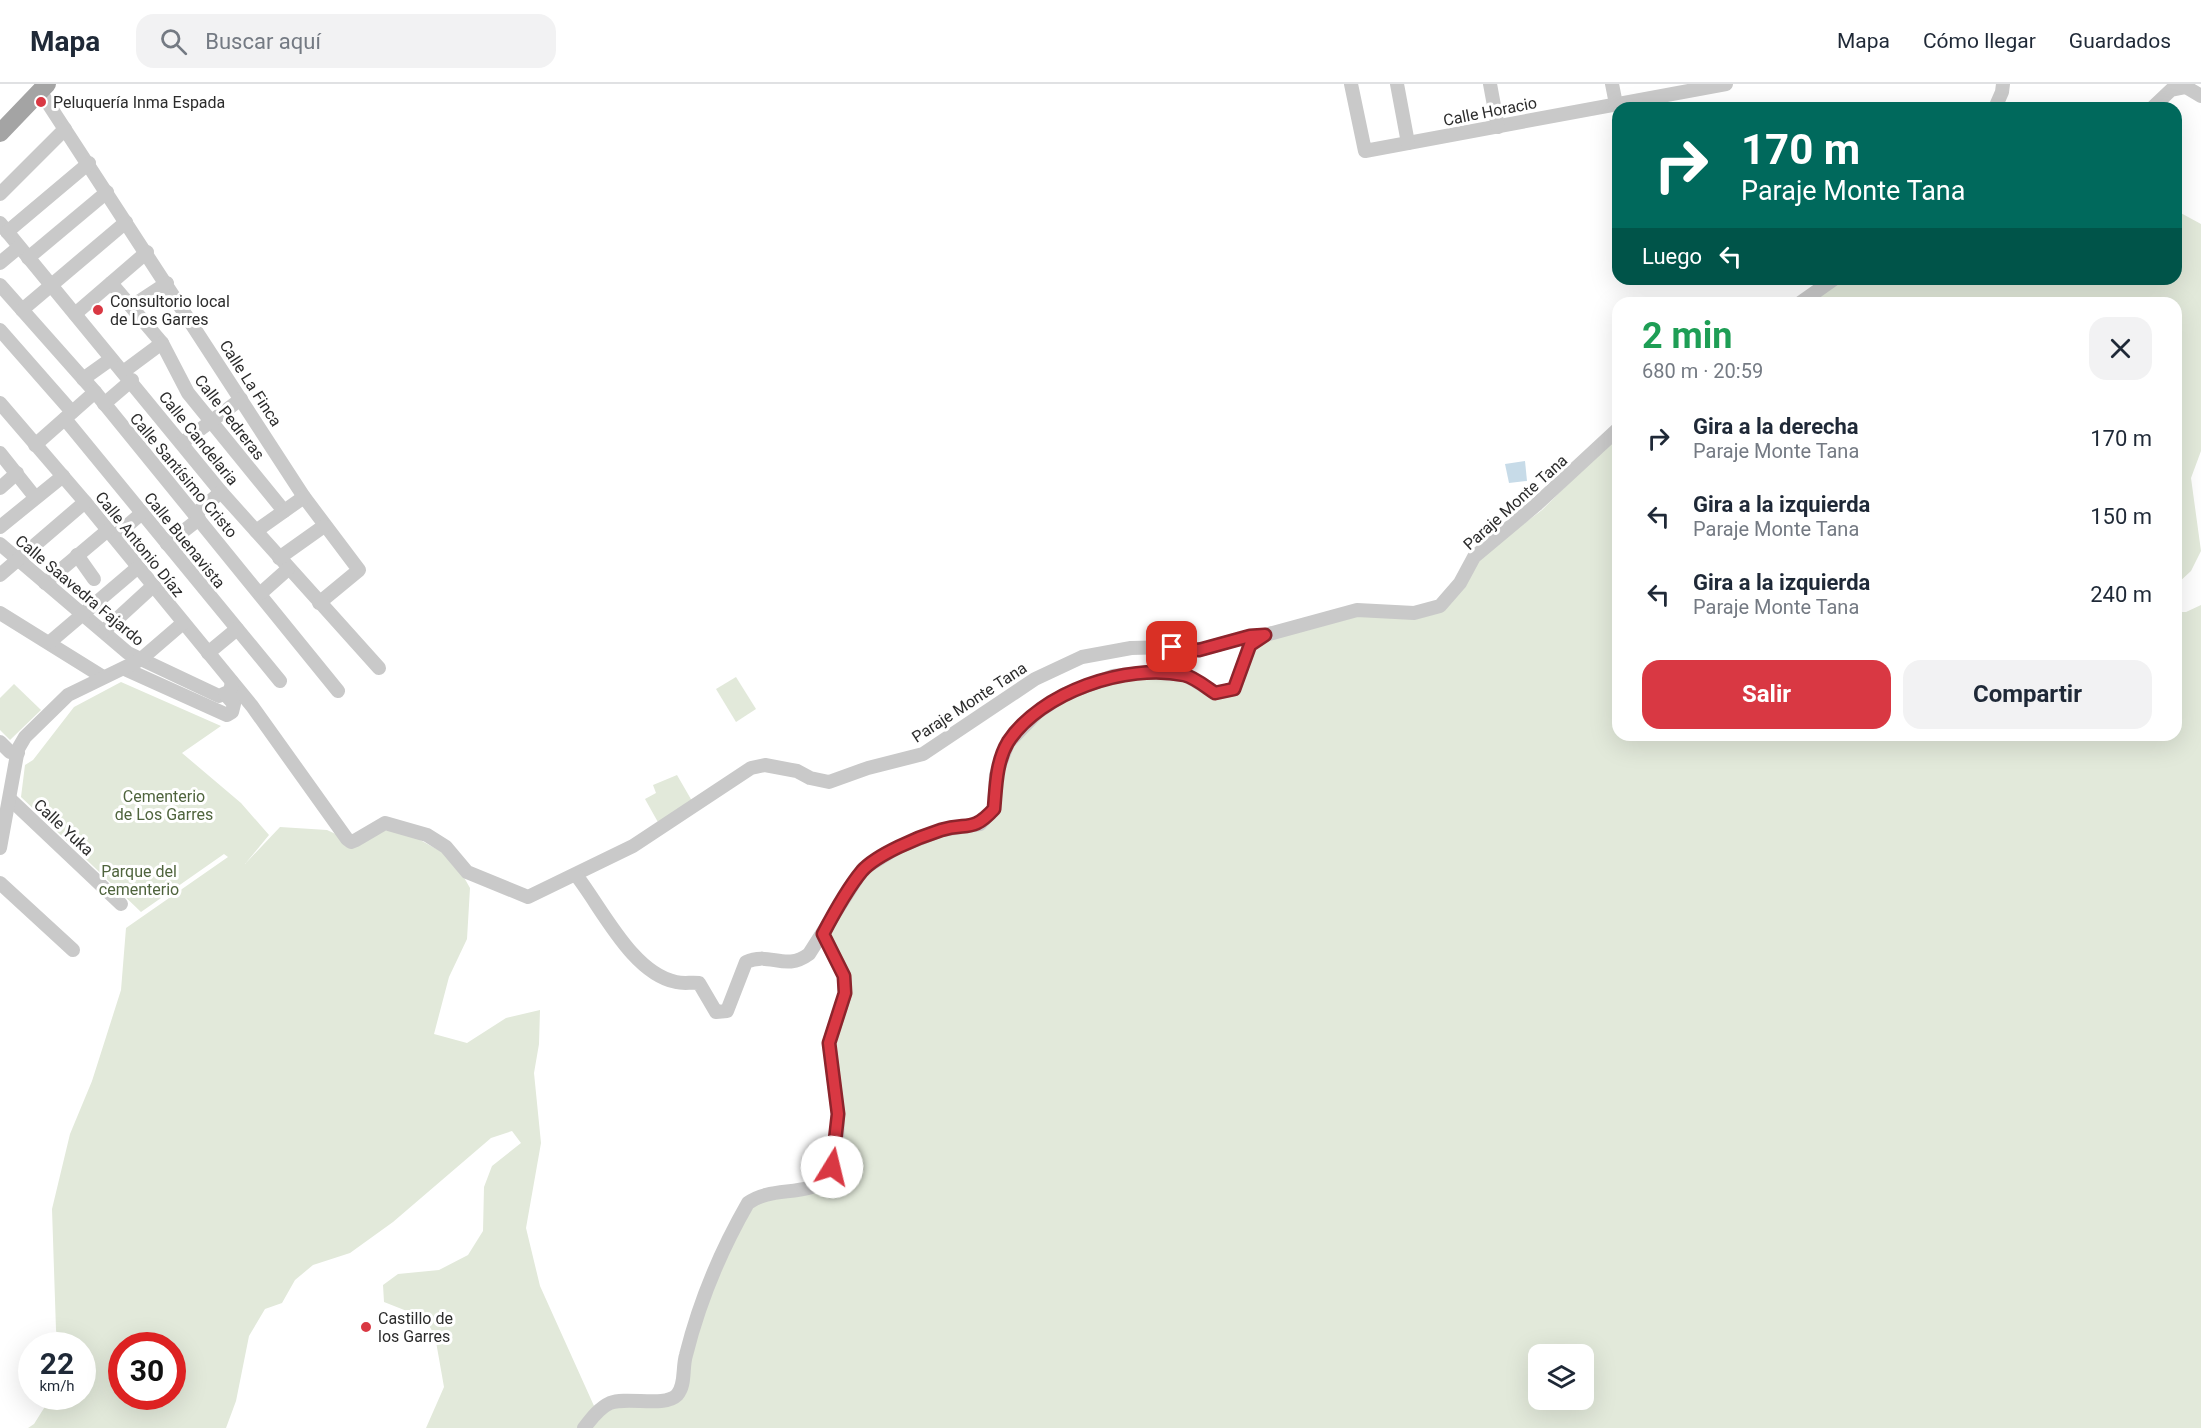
<!DOCTYPE html>
<html lang="es">
<meta charset="utf-8">
<style>
:root{--surface:#fff;--page:#f2f2f3;--text:#1f2937;--muted:#747a83;--line:#e0e1e3;--accent:#d93843}
body{margin:0;font-family:Roboto,sans-serif;background:var(--page);color:var(--text);height:100vh;display:flex;flex-direction:column;font-size:22px;white-space:nowrap}
*{box-sizing:border-box;margin:0}
p{font-size:20px;color:var(--muted)}
.icon{flex:none;width:33px;height:33px;fill:none;stroke:currentColor;stroke-width:2;stroke-linecap:round;stroke-linejoin:round}
.map{position:relative;flex:1;overflow:hidden}
.sheet{position:absolute;left:1612px;top:213px;width:570px;height:444px;display:flex;flex-direction:column;background:var(--surface);border-radius:18px;box-shadow:0 6px 24px #0002}
.sheet>*{flex:none}
.banner{position:absolute;left:1612px;top:18px;width:570px;height:183px;border-radius:18px;box-shadow:0 6px 24px #0002;background:#00695c;color:#fff;overflow:hidden}
.controls{position:absolute;left:1528px;top:1260px;display:grid;gap:12px}
.controls a{display:grid;place-items:center;width:66px;height:66px;border-radius:12px;background:var(--surface);box-shadow:0 6px 24px #0002;font-size:30px}
.speed{position:absolute;left:18px;top:1248px;display:flex;gap:12px;font-size:30px;font-weight:700;text-align:center}
.speed>*{display:grid;place-content:center;width:78px;height:78px;border-radius:50%;background:var(--surface);box-shadow:0 6px 24px #0002;line-height:1}
.speed small{font-size:15px;font-weight:400}
.speed .limit{border:9px solid #d22;background:#fff;color:#111}
.pin{position:absolute;display:grid;place-items:center;width:51px;height:51px;color:#fff;margin:-26px;border-radius:12px;box-shadow:0 3px 9px #0006}
.me{position:absolute;width:66px;margin:-33px;rotate:9deg;stroke-linejoin:round;filter:drop-shadow(0 0 4px #0008)}
.turn{display:flex;align-items:center;gap:21px;height:126px;padding:0 30px;font-size:27px}
.turn .icon{width:78px;height:78px;stroke-width:2.5}
.turn b{display:block;font-size:42px;line-height:51px}
.then{display:flex;align-items:center;height:57px;padding:0 30px;background:#0003;gap:12px;font-size:22px}
.round{display:grid;place-items:center;flex:none;width:63px;height:63px;border-radius:18px;background:var(--page)}
.summary{display:flex;align-items:center;justify-content:space-between;height:102px;padding:0 30px}
h1{font-size:36px;font-weight:700;line-height:45px;color:#1e9e55}
.action{display:flex;gap:12px;margin-top:auto;padding:12px 30px}
.action a{flex:1;height:69px;border-radius:18px;background:var(--accent);color:#fff;font-size:24px;font-weight:700;line-height:69px;text-align:center}
.action a+a{background:var(--page);color:var(--text)}
ul{padding:0;list-style:none}
li{display:flex;align-items:center;gap:18px;height:78px;padding:0 30px}
li div{flex:1}
li b{display:block;font-size:22px}
li em{font-style:normal}
header{display:flex;align-items:center;gap:36px;box-sizing:border-box;height:84px;padding:0 30px;background:var(--surface);border-bottom:2px solid var(--line)}
header strong{font-size:28px}
nav{display:flex;gap:33px;margin-inline-start:auto;font-size:21px}
.search{width:420px;height:54px;background:var(--page);display:flex;align-items:center;gap:15px;box-sizing:border-box;padding:0 21px;border-radius:18px;color:var(--muted);font-size:22px}
.map>svg:first-child{display:block}
</style>
<header>
<strong>Mapa</strong>
<div class="search"><svg class="icon" aria-label="search" viewBox="0 0 24 24"><circle cx="10" cy="10" r="6"/><path d="M15 15l6 6"/></svg>Buscar aquí</div>
<nav><a>Mapa</a><a>Cómo llegar</a><a>Guardados</a></nav>
</header>
<div class="map">
<svg width="2201" height="1344" viewBox="0 0 2201 1344">
<rect width="100%" height="100%" fill="#fff"/>
<g fill="#e2e9da" fill-rule="evenodd">
<polygon points="2177,127 2201,140 2201,367 2191,394 2201,467 2191,487 2177,500 2176,219 1807,219 1841,195 2176,195"/>
<path d="M1618,350V651H2176L2177,528H2186L2201,521V1344H426L444,1303L435,1252L427,1238V1235L384,1218L383,1201L398,1190L439,1186L468,1171L483,1147L484,1103L492,1082L521,1059L512,1047L491,1054L393,1138L350,1169L313,1181L295,1196L282,1219L265,1225L249,1252L236,1317L226,1344H28L34,1340L51,1313L82,1312V1262L59,1261L56,1246L52,1125L70,1050L92,997L121,906L126,844L228,773L224,770L141,828L21,713L25,681L33,676L74,623L121,598L221,642L182,669L241,719L269,751L245,780L280,743L327,746L355,759L384,746L411,751L453,774L470,804L467,855L449,893L434,950L467,959L506,934L540,926L539,960L534,989L541,1059L526,1144L540,1202L599,1333L612,1324L675,1315L696,1246L746,1129L758,1118L826,1104L835,1094L844,1024L838,998L835,960L850,912L830,849C855,793 882,771 940,752C960,746 978,742 997,733L1001,684L1013,660L1041,631L1098,599L1164,592L1222,611L1241,606L1257,561L1275,552L1349,530L1430,528L1482,471L1542,426ZM122,1262H172V1312H122ZM1539,1270H1584V1316H1539Z"/>
<polygon points="736,593 756,625 736,638 716,605"/>
<polygon points="14,600 41,626 10,656 0,646 0,614"/>
<polygon points="677,691 692,717 659,740 645,715 656,709 653,701"/>
</g>
<polygon fill="#c7dbe8" points="1525,377 1527,397 1509,399 1505,380"/>
<g fill="none" stroke-linecap="round" stroke-linejoin="round">
<g stroke="#c9c9c9" stroke-width="14">
<polyline points="1351,0 1365,67 1726,0"/>
<polyline points="1397,0 1408,59"/>
<polyline points="1490,0 1498,43"/>
<polyline points="1612,0 1616,20"/>
<polyline points="40,7 304,413 359,486 319,519"/>
<polyline points="1995,24 2002,8 2003,0"/>
<polyline points="2152,24 2171,6 2186,3 2201,12"/>
<polyline points="0,110 65,45"/>
<polyline points="0,139 221,408 379,584"/>
<polyline points="7,148 89,79"/>
<polyline points="28,174 107,108"/>
<polyline points="0,179 19,163"/>
<polyline points="111,199 162,259 188,309 284,427"/>
<polyline points="0,201 95,308 338,607"/>
<polyline points="1800,219 1834,195"/>
<polyline points="132,222 167,199"/>
<polyline points="22,226 126,138"/>
<polyline points="75,230 147,168"/>
<polyline points="0,246 72,328"/>
<polyline points="123,288 162,259"/>
<polyline points="83,295 111,275"/>
<polyline points="0,319 85,418 252,622 347,755 351,758 356,756 385,739 427,751 446,763 467,788 528,813 633,762 751,684 765,681 797,687 810,694 829,698 868,684 923,670 1035,595 1082,573 1131,564 1172,563 1199,566 1250,552 1265,551"/>
<polyline points="104,320 132,296"/>
<polyline points="65,335 280,597"/>
<polyline points="182,359 241,315"/>
<polyline points="35,361 95,308"/>
<polyline points="0,369 35,413"/>
<polyline points="0,404 17,389"/>
<polyline points="195,430 221,408"/>
<polyline points="0,443 63,392"/>
<polyline points="256,447 304,413"/>
<polyline points="114,453 142,429"/>
<polyline points="0,460 128,569 219,612 230,607 232,598"/>
<polyline points="167,460 199,435"/>
<polyline points="77,471 94,495"/>
<polyline points="279,474 324,442"/>
<polyline points="0,491 85,418"/>
<polyline points="45,499 108,446"/>
<polyline points="261,509 288,485"/>
<polyline points="0,529 103,593"/>
<polyline points="104,547 153,502"/>
<polyline points="50,558 137,484"/>
<polyline points="208,569 237,545"/>
<polyline points="125,585 227,631 232,628 234,620 225,610"/>
<polyline points="0,658 10,668 18,669"/>
<polyline points="10,715 121,820"/>
<polyline points="0,764 18,665 25,653 68,611 140,576 183,539"/>
<path d="M576,791C602,824 632,889 676,898C684,900 691,898 699,899L716,928L727,927L746,878C770,867 785,888 809,870L863,785L898,763L942,746L980,740L994,725L996,691L1008,659L1038,628L1065,610L1113,592L1151,588L1186,591L1215,609L1234,605L1250,561L1265,551L1357,526L1414,529L1440,522L1460,499L1474,473L1536,421L1618,345"/>
<polyline points="0,799 73,866"/>
<path d="M584,1344C591,1335 599,1324 610,1319C628,1312 664,1324 677,1311C686,1301 682,1284 686,1271C699,1219 721,1166 748,1119C771,1102 806,1113 829,1094L837,1059L838,1030L829,959L845,910L844,892L823,850"/>
</g>
<polyline stroke="#a4a4a4" stroke-width="18" points="0,49 47,0"/>
</g>
<g fill="none" stroke-linecap="round" stroke-linejoin="round">
<g stroke="#8d242c" stroke-width="15">
<path id="route" d="M832,1083L838,1030L829,959L845,909L844,892L823,850C834,829 847,805 862,787C877,770 919,753 941,746C968,738 972,749 994,725C996,703 996,678 1008,658C1041,608 1126,579 1184,591C1194,593 1206,603 1215,609L1234,605L1250,561L1265,551L1250,552L1199,566L1172,563"/>
</g>
<use href="#route" stroke="#d93843" stroke-width="10"/>
</g>
<g fill="#d93843" stroke="#fff" stroke-width="2">
<circle cx="41" cy="18" r="6"/>
<circle cx="98" cy="226" r="6"/>
<circle cx="366" cy="1243" r="6"/>
</g>
<g text-anchor="middle" stroke-width="6" stroke-linejoin="round" paint-order="stroke">
<g font-size="16" fill="#2c2c2c" stroke="#fff" text-anchor="start">
<text x="53" y="24">Peluquería Inma Espada</text>
<text x="110" y="223">Consultorio local<tspan x="110" dy="18">de Los Garres</tspan></text>
<text x="378" y="1240">Castillo de<tspan x="378" dy="18">los Garres</tspan></text>
</g>
<g font-size="16" fill="#2c2c2c" stroke="#fff">
<text transform="translate(1490 27) rotate(-11)" y="6">Calle Horacio</text>
<text transform="translate(251 299) rotate(57)" y="6">Calle La Finca</text>
<text transform="translate(230 333) rotate(52)" y="6">Calle Pedreras</text>
<text transform="translate(199 354) rotate(51)" y="6">Calle Candelaria</text>
<text transform="translate(184 391) rotate(50)" y="6">Calle Santísimo Cristo</text>
<text transform="translate(1515 418) rotate(-42)" y="6">Paraje Monte Tana</text>
<text transform="translate(185 456) rotate(51)" y="6">Calle Buenavista</text>
<text transform="translate(140 460) rotate(51)" y="6">Calle Antonio Díaz</text>
<text transform="translate(80 506) rotate(40)" y="6">Calle Saavedra Fajardo</text>
<text transform="translate(969 618) rotate(-33)" y="6">Paraje Monte Tana</text>
<text transform="translate(64 743) rotate(43)" y="6">Calle Yuka</text>
</g>
<g font-size="16" fill="#4f643d" stroke="#fff">
<text x="164" y="718">Cementerio<tspan x="164" dy="18">de Los Garres</tspan></text>
<text x="139" y="793">Parque del<tspan x="139" dy="18">cementerio</tspan></text>
</g>
</g>
</svg>
<div class="controls">
<a><svg class="icon" aria-label="layers" viewBox="0 0 24 24"><path d="M12 4l9 5-9 5-9-5zM3 14l9 5 9-5"/></svg></a>
</div>
<div class="speed"><div>22<small>km/h</small></div><div class="limit">30</div></div>
<div class="pin" style="left:1172px;top:563px;background:#d93025"><svg class="icon" aria-label="arrive" viewBox="0 0 24 24"><path d="M6 21V4h12l-3 4 3 4H6"/></svg></div>
<svg class="me" style="left:832px;top:1083px" viewBox="-20 -20 40 40"><circle r="19" fill="#fff"/><path d="M0-13L10 11 0 6-10 11z" fill="#d93843"/></svg>
<div class="banner">
<div class="turn"><svg class="icon" aria-label="right" viewBox="0 0 24 24"><path d="M7 20v-9h11M14 6l5 5-5 5"/></svg><div><b>170 m</b>Paraje Monte Tana</div></div>
<div class="then">Luego<svg class="icon" aria-label="left" viewBox="0 0 24 24"><path d="M17 20v-9H6M10 6l-5 5 5 5"/></svg></div>
</div>
<section class="sheet">
<div class="summary"><div><h1>2 min</h1><p>680 m · 20:59</p></div><a class="round"><svg class="icon" aria-label="close" viewBox="0 0 24 24"><path d="M6 6l12 12M18 6L6 18"/></svg></a></div>
<ul>
<li><svg class="icon" aria-label="right" viewBox="0 0 24 24"><path d="M7 20v-9h11M14 6l5 5-5 5"/></svg><div><b>Gira a la derecha</b><p>Paraje Monte Tana</p></div><em>170 m</em></li>
<li><svg class="icon" aria-label="left" viewBox="0 0 24 24"><path d="M17 20v-9H6M10 6l-5 5 5 5"/></svg><div><b>Gira a la izquierda</b><p>Paraje Monte Tana</p></div><em>150 m</em></li>
<li><svg class="icon" aria-label="left" viewBox="0 0 24 24"><path d="M17 20v-9H6M10 6l-5 5 5 5"/></svg><div><b>Gira a la izquierda</b><p>Paraje Monte Tana</p></div><em>240 m</em></li>
</ul>
<div class="action"><a>Salir</a><a>Compartir</a></div>
</section>
</div>
